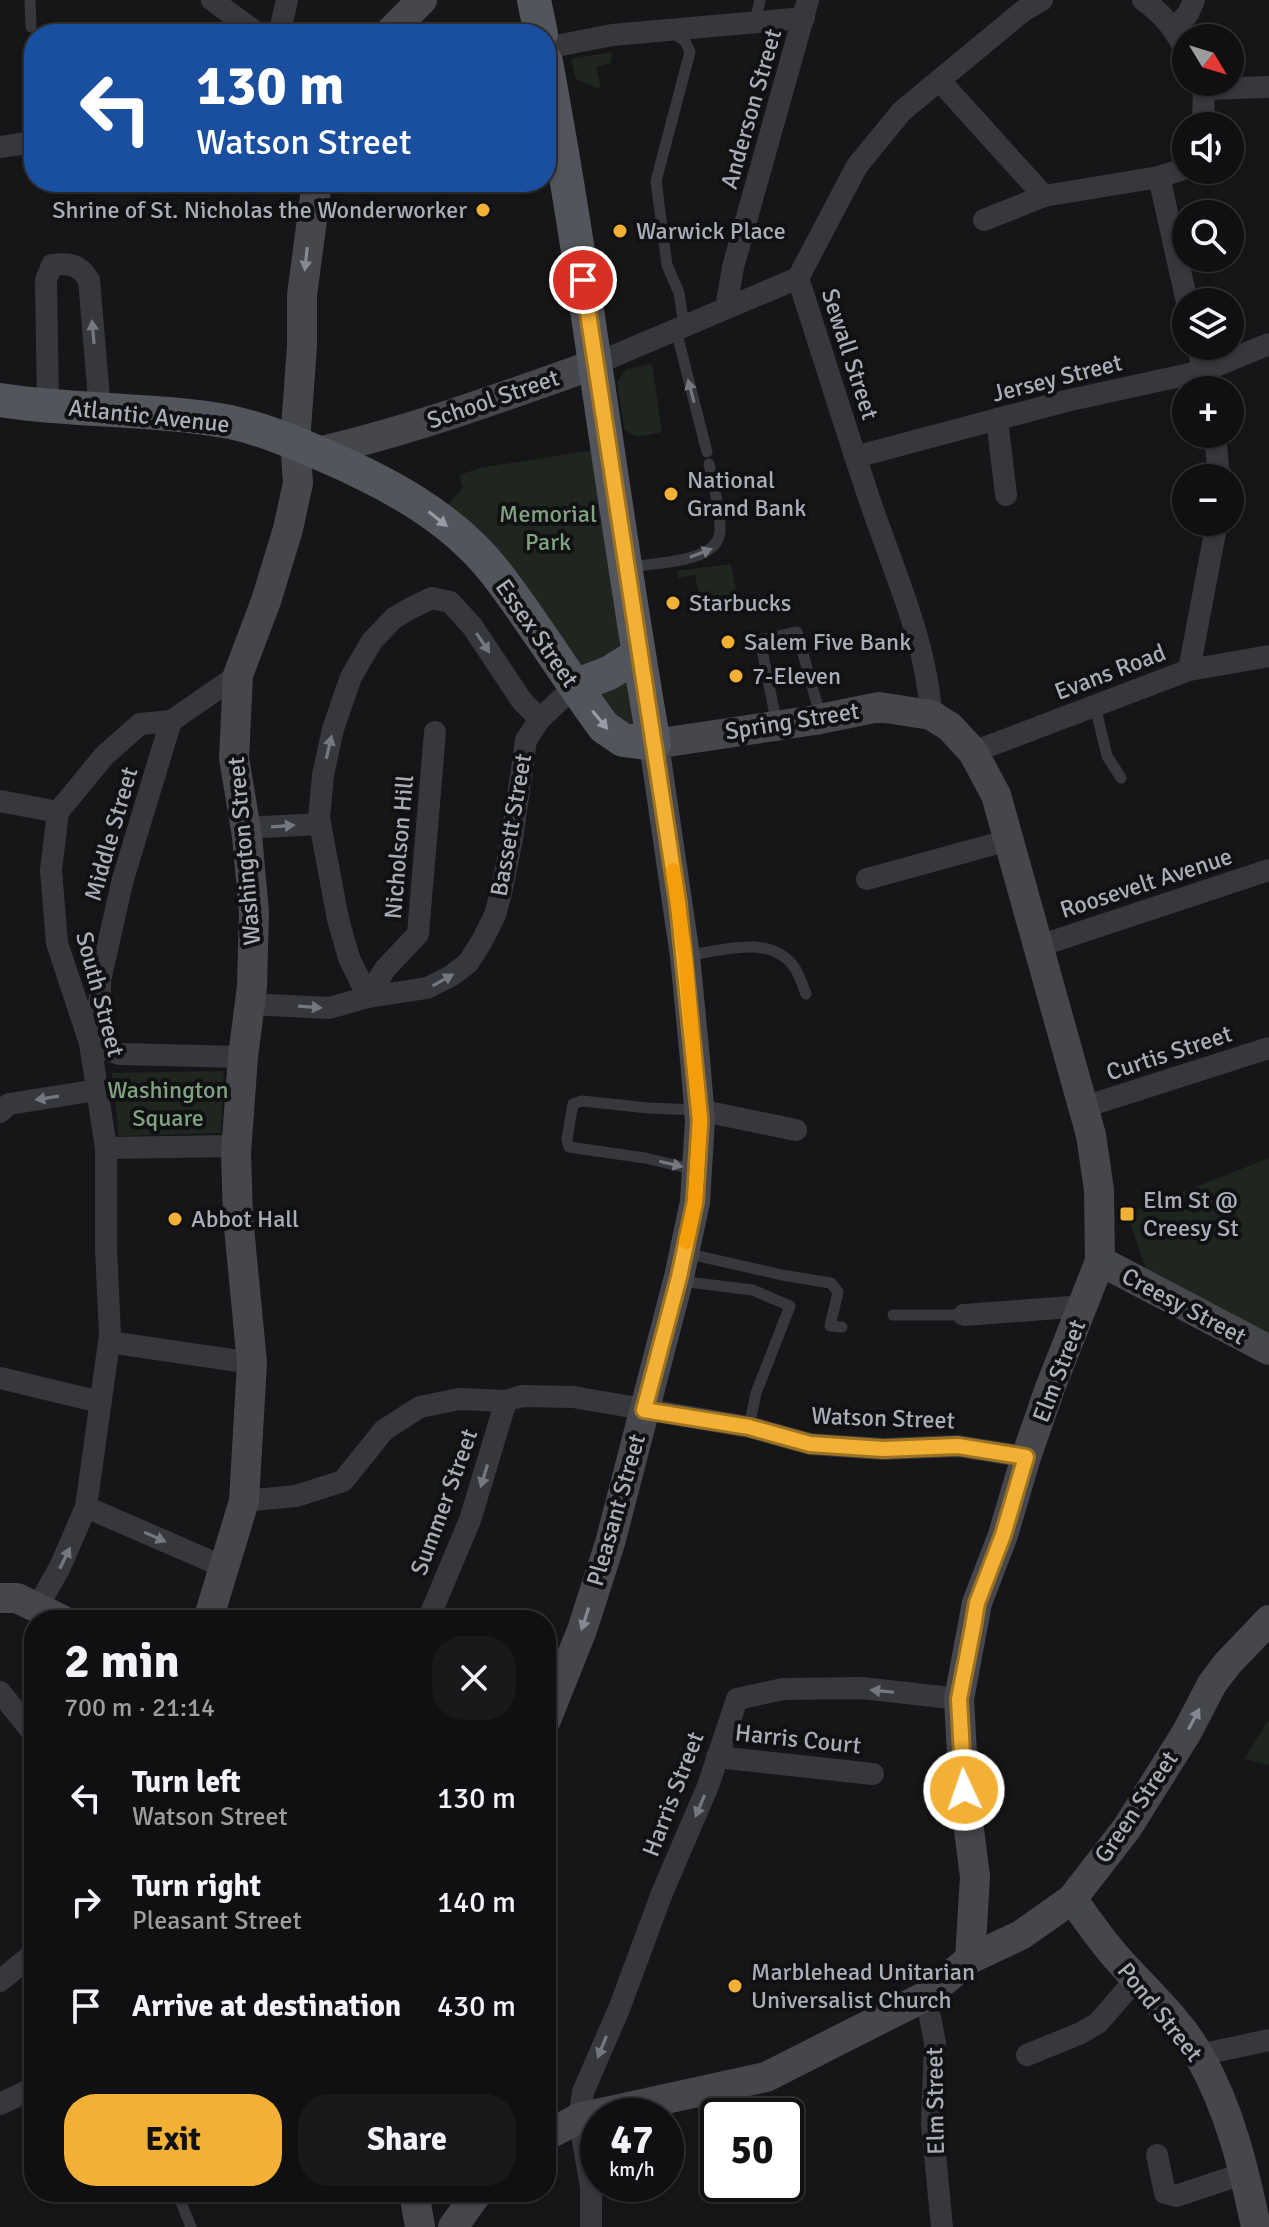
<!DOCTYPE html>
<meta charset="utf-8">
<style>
:root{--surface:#101012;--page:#19191b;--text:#f1f3f6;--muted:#9c9d9f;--line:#303032;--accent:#f2b134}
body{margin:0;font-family:Signika,sans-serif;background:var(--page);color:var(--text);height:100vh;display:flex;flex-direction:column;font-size:30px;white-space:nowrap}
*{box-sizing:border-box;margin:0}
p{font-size:26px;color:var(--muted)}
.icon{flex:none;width:44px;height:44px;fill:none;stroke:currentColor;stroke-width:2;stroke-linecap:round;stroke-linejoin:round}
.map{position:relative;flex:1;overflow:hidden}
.panel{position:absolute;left:24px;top:1610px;width:532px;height:592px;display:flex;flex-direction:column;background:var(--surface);border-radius:32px;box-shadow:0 2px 6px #0004,0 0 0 2px var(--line)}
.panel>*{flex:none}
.top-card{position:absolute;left:24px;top:24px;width:532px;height:168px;border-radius:32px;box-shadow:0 2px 6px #0004,0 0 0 2px var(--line);background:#1a4fa0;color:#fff;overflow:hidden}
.needle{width:52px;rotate:128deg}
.controls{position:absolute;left:1172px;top:24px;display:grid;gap:16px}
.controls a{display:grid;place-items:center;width:72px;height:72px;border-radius:50%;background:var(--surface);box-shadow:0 2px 6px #0004,0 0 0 2px var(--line);font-size:40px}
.speed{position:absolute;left:580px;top:2098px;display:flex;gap:16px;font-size:40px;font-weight:700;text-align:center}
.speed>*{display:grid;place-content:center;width:104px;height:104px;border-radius:50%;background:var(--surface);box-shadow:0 2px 6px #0004,0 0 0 2px var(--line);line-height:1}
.speed small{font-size:20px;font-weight:400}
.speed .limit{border:4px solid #111;border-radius:12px;background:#fff;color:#111}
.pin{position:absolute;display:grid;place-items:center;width:68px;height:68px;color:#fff;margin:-34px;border:4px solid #fff;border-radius:50%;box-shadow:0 2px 8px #0007}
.me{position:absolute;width:88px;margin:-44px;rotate:357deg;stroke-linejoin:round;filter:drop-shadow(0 0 6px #0008)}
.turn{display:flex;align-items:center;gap:28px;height:168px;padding:0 40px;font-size:36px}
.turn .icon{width:104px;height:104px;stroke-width:2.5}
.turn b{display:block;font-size:56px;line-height:68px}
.round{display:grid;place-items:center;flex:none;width:84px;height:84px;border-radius:32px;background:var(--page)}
.headline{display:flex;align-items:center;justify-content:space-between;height:136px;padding:0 40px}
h1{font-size:48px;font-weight:800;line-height:60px}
.primary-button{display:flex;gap:16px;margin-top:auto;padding:16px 40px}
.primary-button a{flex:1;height:92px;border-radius:32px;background:var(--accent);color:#111;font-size:32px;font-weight:800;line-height:92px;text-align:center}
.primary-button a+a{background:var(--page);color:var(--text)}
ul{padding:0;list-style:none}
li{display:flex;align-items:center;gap:24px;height:104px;padding:0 40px}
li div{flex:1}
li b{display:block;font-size:30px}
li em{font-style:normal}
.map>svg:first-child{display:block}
</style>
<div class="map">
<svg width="1269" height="2227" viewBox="0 0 1269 2227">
<rect width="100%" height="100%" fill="#161618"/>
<g fill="#1e261f">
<polygon points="612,52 611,63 596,67 601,86 597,88 576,79 571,59"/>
<path d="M652,364L662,432C647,435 635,441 624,428L617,382L627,369Z"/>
<polygon points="607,448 619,526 635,743 436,517 463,488 459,475 480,468"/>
<polygon points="731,564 739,607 703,613 695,575 678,578 677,571"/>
<polygon points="224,1071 221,1133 119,1136 112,1073"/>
<polygon points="1269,1158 1269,1350 1153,1290 1127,1214"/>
<polygon points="1269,1719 1269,1765 1244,1759"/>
</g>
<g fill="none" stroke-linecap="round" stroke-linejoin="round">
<g stroke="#37383d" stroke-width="11">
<polyline points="30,0 31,27"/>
<polyline points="755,22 760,0"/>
<polyline points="671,32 685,41 690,52 656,181 667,265 679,293 684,326"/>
<polyline points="676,330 707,452"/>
<path d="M629,567C654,563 719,563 720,531C721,510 713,485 709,464"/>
<polyline points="1095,706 1107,756 1121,778"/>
<polyline points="777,725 760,640 797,632 821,718"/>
<path d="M687,956C721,950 774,933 796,970C800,977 803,986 806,994"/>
<polyline points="696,1170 645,1158 569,1147 567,1139 573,1104 582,1101 648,1108 698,1110"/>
<polyline points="685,1253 782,1275 831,1283 838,1292 830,1326 842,1327"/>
<polyline points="679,1281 753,1290 790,1306 756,1393 749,1427"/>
<polyline points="893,1315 964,1315"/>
<polyline points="177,2192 191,2227"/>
</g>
<g stroke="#37383d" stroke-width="22">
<polyline points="212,0 258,34"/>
<path d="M1143,0C1164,15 1175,29 1186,52"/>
<polyline points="1174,28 1188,14 1194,0"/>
<polyline points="279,34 287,0"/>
<polyline points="546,48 612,35 804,18"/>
<polyline points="940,81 1044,196 1159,177 1186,168"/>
<polyline points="1201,82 1204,89 1203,126"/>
<polyline points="1204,89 1269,87"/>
<polyline points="0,147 34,142"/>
<polyline points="1159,177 1187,302"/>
<polyline points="984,220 1044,196"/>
<polyline points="726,308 733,267 808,0"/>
<polyline points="1198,346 1207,390"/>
<polyline points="595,364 798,278"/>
<path d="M48,406L46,280L52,265C70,263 79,264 89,280L100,410"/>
<polyline points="997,419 1006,495"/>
<polyline points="1215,434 1219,478"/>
<polyline points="855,457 1066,401 1203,371 1269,344"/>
<polyline points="1189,670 1217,522"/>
<polyline points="238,675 171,721 123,879 100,980 100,998 90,1043 119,1054 243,1057"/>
<path d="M931,715C927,645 896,576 873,510C847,433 823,355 798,278L857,166L902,111L1023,11L1042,0"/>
<polyline points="973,752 1189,670 1269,656"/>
<polyline points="0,801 58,812"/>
<polyline points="245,828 320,824"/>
<polyline points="867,879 1009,840"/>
<polyline points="1039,946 1269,870"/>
<polyline points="368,997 349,958 338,919 319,818 323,775 333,729 351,677 372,641 394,618 411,608 432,598 450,602 472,626 522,701 540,719"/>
<polyline points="368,997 385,969 418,934 435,732"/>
<polyline points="250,1004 329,1008 368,997 427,988 451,976 468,963 482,941 495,915 501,893 512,839 526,740 540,719 575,686"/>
<polyline points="1084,1107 1269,1048"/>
<polyline points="699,1110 796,1130"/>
<polyline points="0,1112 9,1104 97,1090"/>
<polyline points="106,1148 236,1146"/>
<polyline points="964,1315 1084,1306"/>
<polyline points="109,1342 252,1363"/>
<polyline points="0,1378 100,1402"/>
<polyline points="244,1501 296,1496 343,1481 384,1430 420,1407 459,1399 506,1401 522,1396 573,1397 749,1427 810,1444 883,1449 958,1446 1026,1457"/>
<polyline points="86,1507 224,1567"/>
<polyline points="38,1606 60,1567 86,1507 110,1335 106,1248 106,1148 90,1043 57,943 51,870 58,812 104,756 140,724 171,721"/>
<polyline points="428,1620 470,1520 506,1401"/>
<polyline points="0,1692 34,1734"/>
<polyline points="717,1757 873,1774"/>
<polyline points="0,1981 34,1953"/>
<polyline points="926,1996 935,2043 932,2124 942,2227"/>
<polyline points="1027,2055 1081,2033 1098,2023 1136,1979"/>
<polyline points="1199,2055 1269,2040"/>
<polyline points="0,2104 34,2088"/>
<polyline points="1157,2155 1165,2193 1176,2196 1245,2173"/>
<polyline points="591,2227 591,2187 579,2118 583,2092 619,2009 662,1893 708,1786 737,1699 783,1689 862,1688 959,1699"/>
</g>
<g stroke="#45474d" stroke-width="30">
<polyline points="388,34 422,0"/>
<path d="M317,452C412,430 503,397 595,364"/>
<polyline points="1100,1261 1269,1350"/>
<polyline points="0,1598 17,1598 62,1620"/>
<polyline points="208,1620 244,1501 252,1363 238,1217 236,1153 243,1057 252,986 254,912 247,836 234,758 238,675 266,601 288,529 298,483 295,442 302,346 302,295 317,182"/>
<polyline points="546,1720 582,1630 610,1543 679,1277 695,1202 700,1120 695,1059 685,956 654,744 815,720 879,707 931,715 950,727 973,752 996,795 1091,1135 1099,1190 1100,1261 1050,1388 1026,1457 1003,1535 977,1603 959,1699 964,1790 975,1877 970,1959"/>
<path d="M1072,1899C1087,1919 1101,1940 1117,1958C1145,1990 1180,2020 1200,2057C1230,2110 1244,2169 1256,2227"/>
<polyline points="546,2136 579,2118 766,2077 926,1996 970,1959 1021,1935 1072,1899 1127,1828 1187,1732 1212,1684 1227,1664 1269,1620"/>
<polyline points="414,2192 420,2227"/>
<polyline points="453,2227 478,2192"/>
</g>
<g stroke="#53555c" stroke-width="34">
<polyline points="534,0 541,34"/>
<path d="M0,400C76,412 154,408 230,422C262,429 291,441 321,454C386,482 451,516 495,572C534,622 566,676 604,727L623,740L654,744C614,517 588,288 546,62"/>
<polyline points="575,686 609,673 638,655"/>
</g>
</g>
<defs><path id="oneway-solid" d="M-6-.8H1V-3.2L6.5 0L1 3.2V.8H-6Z" transform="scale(2)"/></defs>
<g fill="#858993">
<use href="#oneway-solid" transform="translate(306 259) rotate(96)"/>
<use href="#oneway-solid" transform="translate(585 1619) rotate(108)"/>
<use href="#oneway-solid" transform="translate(1194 1719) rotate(-62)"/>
</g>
<g fill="#757881">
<use href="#oneway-solid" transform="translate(93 332) rotate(-95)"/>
<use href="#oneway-solid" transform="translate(691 391) rotate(-105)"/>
<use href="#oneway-solid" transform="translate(701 553) rotate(-21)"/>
<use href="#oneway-solid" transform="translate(483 643) rotate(56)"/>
<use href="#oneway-solid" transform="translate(329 747) rotate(-77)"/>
<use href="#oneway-solid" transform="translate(283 826) rotate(-4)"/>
<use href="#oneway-solid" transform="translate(443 980) rotate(-29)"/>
<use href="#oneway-solid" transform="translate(310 1007) rotate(4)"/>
<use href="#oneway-solid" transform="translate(47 1098) rotate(171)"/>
<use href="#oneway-solid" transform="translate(671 1164) rotate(13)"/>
<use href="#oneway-solid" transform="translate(484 1476) rotate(107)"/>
<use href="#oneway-solid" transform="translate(155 1537) rotate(24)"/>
<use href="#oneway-solid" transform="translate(65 1558) rotate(-64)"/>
<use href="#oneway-solid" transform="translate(882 1691) rotate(-174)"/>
<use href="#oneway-solid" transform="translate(700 1806) rotate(113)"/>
<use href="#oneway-solid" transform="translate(602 2047) rotate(112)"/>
</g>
<g fill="#979ba6">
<use href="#oneway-solid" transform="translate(438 519) rotate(38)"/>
<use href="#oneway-solid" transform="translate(600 720) rotate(50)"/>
</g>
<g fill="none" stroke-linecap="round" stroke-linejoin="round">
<g stroke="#9d7322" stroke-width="20">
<polyline id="route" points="583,280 678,903 700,1120 695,1202 679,1277 644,1410 749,1427 810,1444 883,1449 958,1446 1026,1457 1003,1535 977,1603 973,1627 959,1699 964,1790"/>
</g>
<use href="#route" stroke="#f2b134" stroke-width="14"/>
<polyline stroke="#f59e0b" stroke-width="14" points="673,870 685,956 700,1120 695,1202 686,1242"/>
</g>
<g fill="#f2b134" stroke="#111113" stroke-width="3">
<circle cx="483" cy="210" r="8"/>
<circle cx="620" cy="231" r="8"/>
<circle cx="671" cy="494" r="8"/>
<circle cx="673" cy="603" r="8"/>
<circle cx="728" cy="642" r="8"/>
<circle cx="736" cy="676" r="8"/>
<rect x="1119" y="1206" width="16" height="16" rx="4"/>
<circle cx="175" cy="1219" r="8"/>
<circle cx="735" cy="1986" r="8"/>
</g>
<g text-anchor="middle" stroke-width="8" stroke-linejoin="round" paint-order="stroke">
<g font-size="24" fill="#a8adb8" stroke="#111113">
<text transform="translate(751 109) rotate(-74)" y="8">Anderson Street</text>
<text transform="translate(850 354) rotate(72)" y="8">Sewall Street</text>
<text transform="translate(1057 378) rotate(-14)" y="8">Jersey Street</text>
<text transform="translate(493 399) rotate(-19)" y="8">School Street</text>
<text transform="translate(149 416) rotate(6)" y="8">Atlantic Avenue</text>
<text transform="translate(537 633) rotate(55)" y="8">Essex Street</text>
<text transform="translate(1110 672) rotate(-21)" y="8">Evans Road</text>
<text transform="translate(792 721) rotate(-9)" y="8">Spring Street</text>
<text transform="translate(511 825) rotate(-80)" y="8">Bassett Street</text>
<text transform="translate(111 834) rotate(-74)" y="8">Middle Street</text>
<text transform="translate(399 847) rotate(-85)" y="8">Nicholson Hill</text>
<text transform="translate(244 851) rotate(-95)" y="8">Washington Street</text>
<text transform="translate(1146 883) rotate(-18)" y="8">Roosevelt Avenue</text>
<text transform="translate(100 994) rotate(75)" y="8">South Street</text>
<text transform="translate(1169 1053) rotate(-18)" y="8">Curtis Street</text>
<text transform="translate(1184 1306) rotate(28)" y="8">Creesy Street</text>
<text transform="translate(1059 1371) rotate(-69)" y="8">Elm Street</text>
<text transform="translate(883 1418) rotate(2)" y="8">Watson Street</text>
<text transform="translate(444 1502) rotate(-70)" y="8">Summer Street</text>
<text transform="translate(616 1510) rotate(-74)" y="8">Pleasant Street</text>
<text transform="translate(798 1739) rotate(6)" y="8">Harris Court</text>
<text transform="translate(673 1794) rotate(-69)" y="8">Harris Street</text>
<text transform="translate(1136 1807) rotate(-56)" y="8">Green Street</text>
<text transform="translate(1160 2012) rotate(51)" y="8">Pond Street</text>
<text transform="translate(935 2101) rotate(-91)" y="8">Elm Street</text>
</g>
<g font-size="24" fill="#a8adb8" stroke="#111113" text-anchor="start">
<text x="467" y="218" text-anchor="end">Shrine of St. Nicholas the Wonderworker</text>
<text x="636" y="239">Warwick Place</text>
<text x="687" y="488">National<tspan x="687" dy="28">Grand Bank</tspan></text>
<text x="689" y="611">Starbucks</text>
<text x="744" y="650">Salem Five Bank</text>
<text x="752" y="684">7-Eleven</text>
<text x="1143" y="1208">Elm St @<tspan x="1143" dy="28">Creesy St</tspan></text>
<text x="191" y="1227">Abbot Hall</text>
<text x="751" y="1980">Marblehead Unitarian<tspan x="751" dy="28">Universalist Church</tspan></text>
</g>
<g font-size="24" fill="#7fa381" stroke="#111113">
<text x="548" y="522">Memorial<tspan x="548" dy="28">Park</tspan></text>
<text x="168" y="1098">Washington<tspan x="168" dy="28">Square</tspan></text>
</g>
</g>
</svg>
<div class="controls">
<a><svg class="needle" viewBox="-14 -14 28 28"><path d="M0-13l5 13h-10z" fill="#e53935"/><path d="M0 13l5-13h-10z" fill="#9c9d9f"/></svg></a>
<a><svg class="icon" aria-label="sound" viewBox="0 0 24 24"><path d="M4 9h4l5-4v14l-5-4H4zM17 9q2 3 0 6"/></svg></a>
<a><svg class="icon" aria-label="search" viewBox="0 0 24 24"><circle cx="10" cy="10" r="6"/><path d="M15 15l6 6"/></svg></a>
<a><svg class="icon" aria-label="layers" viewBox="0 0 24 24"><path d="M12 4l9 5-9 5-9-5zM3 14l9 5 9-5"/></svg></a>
<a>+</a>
<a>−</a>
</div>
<div class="speed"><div>47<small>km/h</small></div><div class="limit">50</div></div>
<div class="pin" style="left:583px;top:280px;background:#d93025"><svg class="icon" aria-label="arrive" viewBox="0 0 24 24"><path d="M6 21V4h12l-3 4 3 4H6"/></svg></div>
<svg class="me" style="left:964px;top:1790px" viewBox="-20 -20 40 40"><circle r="17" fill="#f2b134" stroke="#fff" stroke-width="3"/><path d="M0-11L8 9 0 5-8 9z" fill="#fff"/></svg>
<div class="top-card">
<div class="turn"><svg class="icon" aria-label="left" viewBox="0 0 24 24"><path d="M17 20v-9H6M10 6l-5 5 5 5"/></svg><div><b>130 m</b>Watson Street</div></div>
</div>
<section class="panel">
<div class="headline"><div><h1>2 min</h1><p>700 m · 21:14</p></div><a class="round"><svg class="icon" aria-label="close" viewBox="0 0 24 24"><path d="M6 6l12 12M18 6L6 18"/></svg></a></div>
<ul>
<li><svg class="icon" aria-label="left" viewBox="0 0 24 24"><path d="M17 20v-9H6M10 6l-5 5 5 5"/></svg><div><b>Turn left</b><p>Watson Street</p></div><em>130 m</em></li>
<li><svg class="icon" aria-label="right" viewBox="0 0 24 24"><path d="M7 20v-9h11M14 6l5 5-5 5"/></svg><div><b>Turn right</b><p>Pleasant Street</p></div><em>140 m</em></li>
<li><svg class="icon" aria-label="arrive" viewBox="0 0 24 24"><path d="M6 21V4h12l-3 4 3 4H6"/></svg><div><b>Arrive at destination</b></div><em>430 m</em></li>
</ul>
<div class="primary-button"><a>Exit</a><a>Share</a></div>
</section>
</div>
